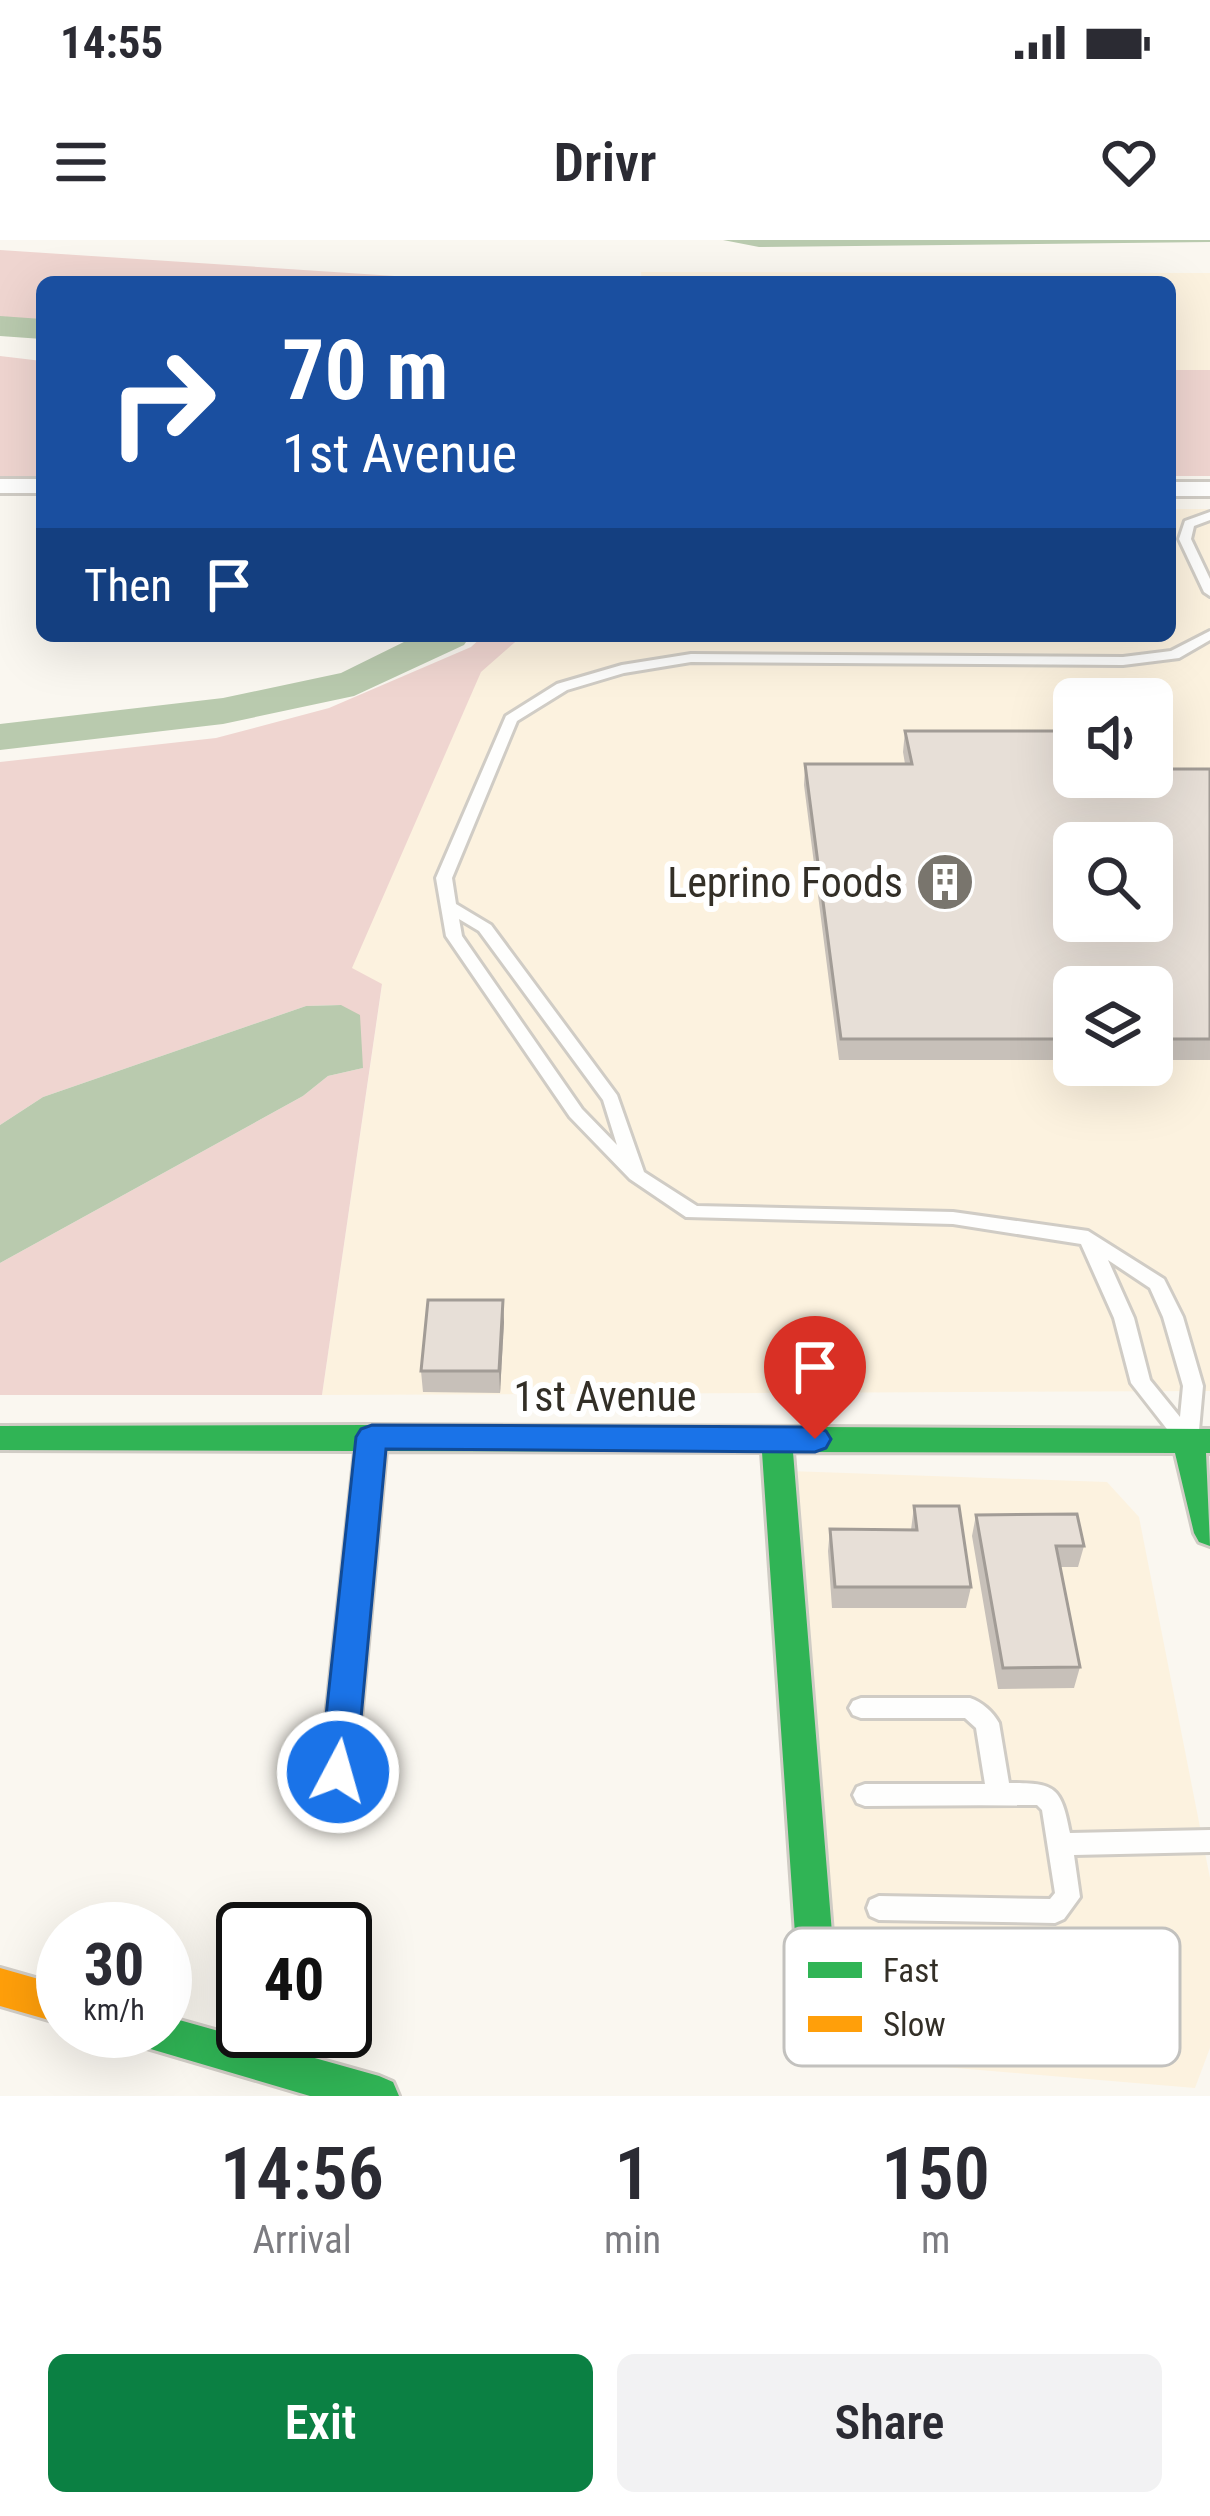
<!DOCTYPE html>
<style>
:root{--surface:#fff;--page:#f2f2f3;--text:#2b2b33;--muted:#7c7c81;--accent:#0b8043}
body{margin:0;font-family:"Roboto Condensed",sans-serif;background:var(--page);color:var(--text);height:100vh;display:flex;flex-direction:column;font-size:45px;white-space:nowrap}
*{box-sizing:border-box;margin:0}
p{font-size:39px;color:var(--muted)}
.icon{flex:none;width:66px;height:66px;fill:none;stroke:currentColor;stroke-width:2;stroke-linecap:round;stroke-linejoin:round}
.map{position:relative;height:1856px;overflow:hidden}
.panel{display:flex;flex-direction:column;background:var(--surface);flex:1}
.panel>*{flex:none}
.hud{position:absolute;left:36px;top:36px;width:1140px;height:366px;border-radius:18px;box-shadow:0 12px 48px #0002;background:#1a4fa0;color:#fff;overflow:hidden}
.tools{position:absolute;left:1053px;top:438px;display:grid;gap:24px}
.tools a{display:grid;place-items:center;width:120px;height:120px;border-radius:18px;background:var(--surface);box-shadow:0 12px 48px #0002;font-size:60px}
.speed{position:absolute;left:36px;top:1662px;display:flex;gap:24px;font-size:60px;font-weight:700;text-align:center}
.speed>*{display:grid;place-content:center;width:156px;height:156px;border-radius:50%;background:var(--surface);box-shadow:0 12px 48px #0002;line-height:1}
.speed small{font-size:30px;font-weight:400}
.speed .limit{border:6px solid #111;border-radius:18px;background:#fff;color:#111}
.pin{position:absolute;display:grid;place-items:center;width:102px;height:102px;color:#fff;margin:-123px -51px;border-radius:50% 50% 50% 0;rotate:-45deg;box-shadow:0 0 12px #0007}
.pin .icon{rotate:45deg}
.me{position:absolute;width:132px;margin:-66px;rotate:6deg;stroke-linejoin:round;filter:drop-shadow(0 0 9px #0008)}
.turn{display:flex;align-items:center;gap:42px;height:252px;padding:0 48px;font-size:54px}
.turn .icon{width:156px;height:156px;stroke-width:2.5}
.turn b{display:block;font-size:84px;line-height:102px}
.then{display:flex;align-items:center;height:114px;padding:0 48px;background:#0003;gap:24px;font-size:45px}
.eta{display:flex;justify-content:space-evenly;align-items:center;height:204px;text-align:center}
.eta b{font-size:72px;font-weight:600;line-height:84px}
.primary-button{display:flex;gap:24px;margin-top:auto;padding:24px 48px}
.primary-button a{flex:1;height:138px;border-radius:18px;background:var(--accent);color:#fff;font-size:48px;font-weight:600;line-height:138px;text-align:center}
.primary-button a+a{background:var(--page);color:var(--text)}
.status{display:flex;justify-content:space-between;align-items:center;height:84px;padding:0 60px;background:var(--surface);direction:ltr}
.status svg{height:33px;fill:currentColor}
header{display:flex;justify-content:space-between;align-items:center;height:156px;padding:0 48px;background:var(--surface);font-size:54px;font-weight:600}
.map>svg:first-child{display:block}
</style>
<div class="status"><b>14:55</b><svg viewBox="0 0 49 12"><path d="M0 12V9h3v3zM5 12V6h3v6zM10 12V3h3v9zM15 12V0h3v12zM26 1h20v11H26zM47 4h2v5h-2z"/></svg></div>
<header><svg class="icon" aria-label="menu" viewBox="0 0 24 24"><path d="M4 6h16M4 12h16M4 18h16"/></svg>Drivr<svg class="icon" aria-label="heart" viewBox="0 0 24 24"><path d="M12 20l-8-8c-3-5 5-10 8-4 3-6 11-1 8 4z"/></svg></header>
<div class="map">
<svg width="1210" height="1856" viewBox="0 0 1210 1856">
<rect width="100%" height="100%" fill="#faf7f0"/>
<g fill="#fcf2df" fill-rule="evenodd">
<polygon points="641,32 1210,33 1210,130 1170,130 1170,42 642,42"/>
<path d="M1170,269H1210V1151L322,1155L382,745L351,729L481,431L522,396H1170ZM1074,459H1152V537H1074ZM1074,603H1152V681H1074ZM1074,747H1152V825H1074Z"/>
<polygon points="789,1231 1107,1242 1139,1277 1210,1638 1210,1808 1195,1848 838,1818"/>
</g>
<g fill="#efd5d0">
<polygon points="0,10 486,42 42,42 42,86 0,83"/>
<polygon points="0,116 42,121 42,238 0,238"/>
<rect x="1170" y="130" width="40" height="106"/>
<polygon points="483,396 522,396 481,432 352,728 382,744 322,1155 0,1155 0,1023 303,856 328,836 363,828 341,765 306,766 43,857 0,885 0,522 216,498 329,468 471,407"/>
</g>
<g fill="#b9caae">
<polygon points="723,0 1210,0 1210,2 759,7"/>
<polygon points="341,765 360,775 363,828 328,836 303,856 0,1023 0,885 43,857 306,766"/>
</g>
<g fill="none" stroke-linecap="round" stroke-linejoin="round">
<g fill="#b9caae" fill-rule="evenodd">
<polygon points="0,76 42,79 42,99 0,96"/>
<polygon points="416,396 470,396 464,405 354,456 223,484 0,510 0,484 223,458 341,433"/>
</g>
<g stroke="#d0ccc5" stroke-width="6">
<g id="lane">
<polygon points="1210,272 1210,280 1194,286 1191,299 1210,339 1210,356 1204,352 1179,299 1185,281"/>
<path d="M1210,391V400L1179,418L1123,425L691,422L624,433L567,450L517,481L452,638L456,664L491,685L617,855L644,932L697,966L953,972L1088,991L1164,1039L1183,1077L1203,1146L1198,1201L1195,1207L1188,1209L1181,1207L1131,1143L1114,1078L1081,1004L953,984L686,977L630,939L570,877L446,696L436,638L506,476L557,444L622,425L691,414L1123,417L1171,411ZM459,679L479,691L603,860L617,905L582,869L462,696ZM1108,1020L1150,1048L1163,1077L1183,1146L1180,1177L1150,1140L1134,1078Z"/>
<path d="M861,1458H970C982,1462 993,1472 999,1483L1009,1543C1055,1543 1061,1546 1070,1593L1210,1590V1612L1074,1615L1080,1657L1064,1679L1055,1683L879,1680L870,1676L867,1668L870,1660L879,1656L1050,1659L1055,1653L1042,1570L1037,1565L865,1566L857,1563L853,1555L857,1547L865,1544H985L976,1488L965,1478H861L853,1475L849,1468L853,1461Z"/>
</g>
</g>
<g stroke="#d0ccc5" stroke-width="6">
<g id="street">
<rect x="0" y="239" width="42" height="14"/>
<rect x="1170" y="242" width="40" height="14"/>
</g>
</g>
<g stroke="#d0ccc5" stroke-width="6">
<g id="fast">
<polygon points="372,1185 1210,1189 1210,1213 1206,1213 1210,1306 1199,1302 1194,1293 1175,1213 793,1212 838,1767 833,1780 819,1786 805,1780 800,1767 762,1212 386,1211 356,1532 351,1543 338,1548 325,1543 320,1532 355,1211 0,1210 0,1186"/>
<polygon points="165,1776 379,1836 393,1842 399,1856 310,1856 137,1805 131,1791 165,1791"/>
</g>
</g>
<g stroke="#d0ccc5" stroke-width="6">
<polygon id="slow" points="0,1728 63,1746 63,1784 0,1766"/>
</g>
<use href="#lane" fill="#fefefd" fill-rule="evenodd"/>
<use href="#street" fill="#fefefd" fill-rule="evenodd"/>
<use href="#fast" fill="#30b455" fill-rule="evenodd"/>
<use href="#slow" fill="#ff9f0a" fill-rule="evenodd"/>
</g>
<g fill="#c7c0b9">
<polygon points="905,491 1074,537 1210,529 1210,820 1152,820 1152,747 1074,747 1074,820 839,820 804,545 805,524 905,524 903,512"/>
<polygon points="504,1082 500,1153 423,1152 421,1131"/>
<polygon points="914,1266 971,1347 966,1368 832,1368 828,1311 830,1289 911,1290"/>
<polygon points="976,1275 1084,1306 1078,1327 1060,1327 1080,1427 1074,1448 998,1449 972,1296"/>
</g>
<polygon fill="#a29c96" points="503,1060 504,1082 500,1153 499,1131"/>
<g fill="#e7dfd7" stroke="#a29c96" stroke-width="3" fill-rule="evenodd">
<path d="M905,491H1074V537H1152V529H1210V799H1152V747H1074V799H841L805,524H912ZM1074,603H1152V681H1074Z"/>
<polygon points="428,1060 503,1060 499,1131 421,1131"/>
<polygon points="914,1266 959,1266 971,1347 835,1347 830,1289 917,1290"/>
<polygon points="1077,1274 1084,1306 1056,1306 1080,1427 1003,1428 976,1275"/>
</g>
<polygon fill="#1a73e8" stroke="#114b97" stroke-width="3" points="372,1185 815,1187 826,1191 831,1199 826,1208 815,1212 386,1209 356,1532 350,1543 338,1548 325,1543 320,1532 356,1197 361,1189"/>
<defs>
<g id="building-disc" transform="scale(3)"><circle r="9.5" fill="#79756d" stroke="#fff"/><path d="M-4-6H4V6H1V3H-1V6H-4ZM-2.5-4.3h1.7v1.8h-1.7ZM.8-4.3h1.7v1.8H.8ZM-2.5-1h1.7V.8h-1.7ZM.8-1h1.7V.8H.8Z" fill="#fff"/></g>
</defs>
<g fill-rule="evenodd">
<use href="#building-disc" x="945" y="642"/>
</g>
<g text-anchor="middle" stroke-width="12" stroke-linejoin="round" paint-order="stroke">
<g font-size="42" fill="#332f27" stroke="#fff" text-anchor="end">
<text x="903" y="657">Leprino Foods</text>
</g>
<g font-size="42" fill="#332f27" stroke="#fff">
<text x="605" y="1171">1st Avenue</text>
</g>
</g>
<rect x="784" y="1688" width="396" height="138" rx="18" fill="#fff" stroke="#c2c1be" stroke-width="3"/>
<rect x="808" y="1722" width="54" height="16" fill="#30b455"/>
<rect x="808" y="1776" width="54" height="16" fill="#ff9f0a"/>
<g font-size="33" fill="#332f27">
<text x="883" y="1742">Fast</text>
<text x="883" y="1796">Slow</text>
</g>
</svg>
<div class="tools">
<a><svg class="icon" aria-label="sound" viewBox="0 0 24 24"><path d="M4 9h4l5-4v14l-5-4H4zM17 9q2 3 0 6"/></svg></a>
<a><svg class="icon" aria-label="search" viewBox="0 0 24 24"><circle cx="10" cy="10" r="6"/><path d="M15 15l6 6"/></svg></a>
<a><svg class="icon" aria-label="layers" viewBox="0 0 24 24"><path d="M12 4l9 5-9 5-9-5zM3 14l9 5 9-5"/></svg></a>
</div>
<div class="speed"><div>30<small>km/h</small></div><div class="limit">40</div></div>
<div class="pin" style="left:815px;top:1199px;background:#d93025"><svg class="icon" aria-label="arrive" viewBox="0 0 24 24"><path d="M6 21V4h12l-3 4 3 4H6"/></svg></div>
<svg class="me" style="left:338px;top:1532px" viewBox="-20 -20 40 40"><circle r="17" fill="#1a73e8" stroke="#fff" stroke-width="3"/><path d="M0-11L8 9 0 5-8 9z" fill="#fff"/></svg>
<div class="hud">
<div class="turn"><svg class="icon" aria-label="right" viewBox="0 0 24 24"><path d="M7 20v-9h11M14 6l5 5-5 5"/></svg><div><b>70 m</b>1st Avenue</div></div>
<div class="then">Then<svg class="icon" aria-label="arrive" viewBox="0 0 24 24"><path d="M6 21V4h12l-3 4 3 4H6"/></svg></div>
</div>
</div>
<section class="panel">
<div class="eta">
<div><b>14:56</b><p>Arrival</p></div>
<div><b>1</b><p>min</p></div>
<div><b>150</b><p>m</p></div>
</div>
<div class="primary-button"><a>Exit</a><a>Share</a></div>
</section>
